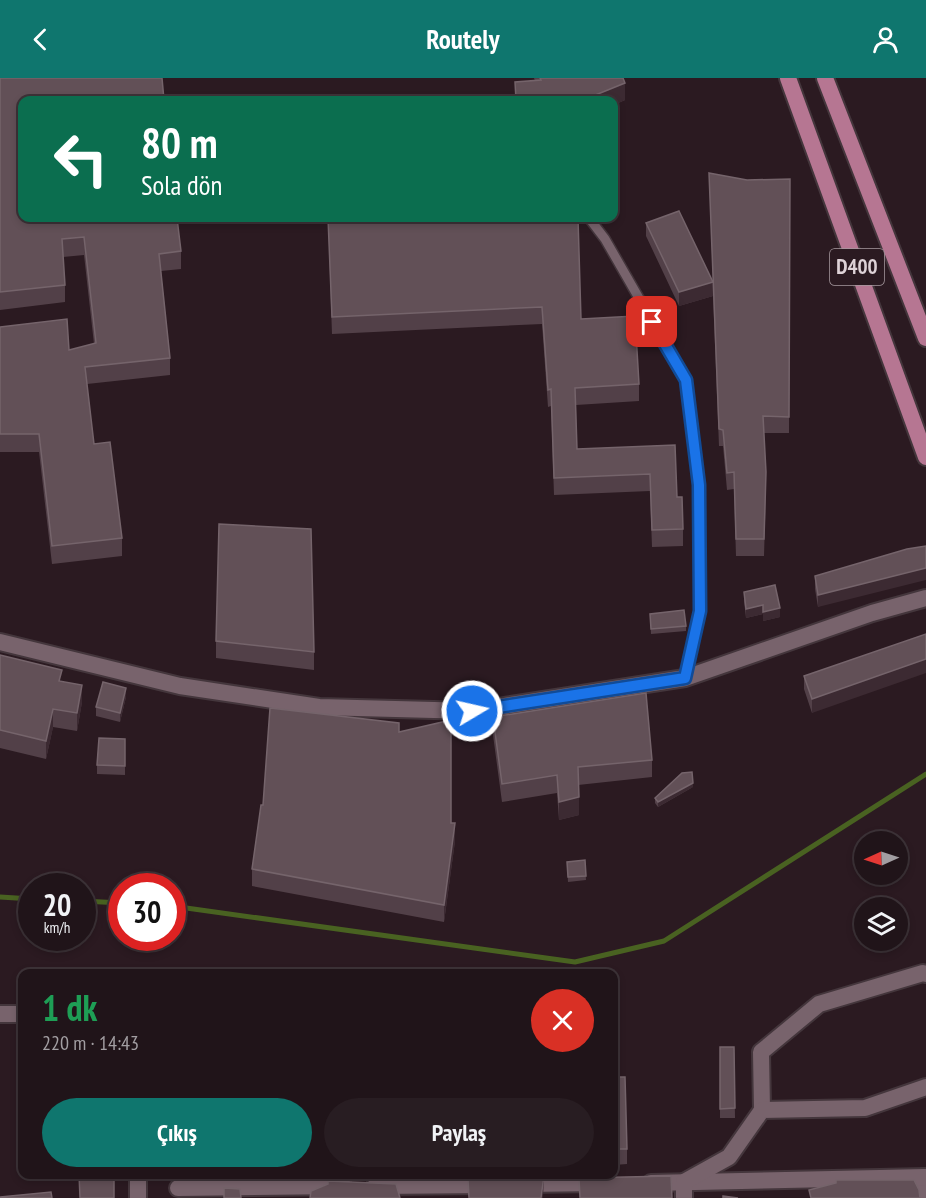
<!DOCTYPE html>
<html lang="tr">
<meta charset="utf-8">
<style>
:root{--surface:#201419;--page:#281d22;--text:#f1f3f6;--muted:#a29ea2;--line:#3d3338;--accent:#0f766e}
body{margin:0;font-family:"PT Sans Narrow",sans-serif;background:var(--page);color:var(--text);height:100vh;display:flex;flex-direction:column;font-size:22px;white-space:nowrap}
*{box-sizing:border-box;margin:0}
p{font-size:20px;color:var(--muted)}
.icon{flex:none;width:33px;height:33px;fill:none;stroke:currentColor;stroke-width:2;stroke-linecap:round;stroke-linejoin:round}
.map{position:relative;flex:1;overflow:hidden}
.sheet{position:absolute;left:18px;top:891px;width:600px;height:210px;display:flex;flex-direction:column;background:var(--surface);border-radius:12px;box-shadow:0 3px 9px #0003,0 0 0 2px var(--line)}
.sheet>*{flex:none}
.banner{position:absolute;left:18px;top:18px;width:600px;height:126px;border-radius:12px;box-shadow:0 3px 9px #0003,0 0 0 2px var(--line);background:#0b6e4f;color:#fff;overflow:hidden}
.needle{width:39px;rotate:267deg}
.fabs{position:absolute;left:854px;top:753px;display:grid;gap:12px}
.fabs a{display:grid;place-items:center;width:54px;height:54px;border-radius:50%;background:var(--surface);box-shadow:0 3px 9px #0003,0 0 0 2px var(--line);font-size:30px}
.speed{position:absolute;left:18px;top:795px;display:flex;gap:12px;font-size:30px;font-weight:700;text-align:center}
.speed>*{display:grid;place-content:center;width:78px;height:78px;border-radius:50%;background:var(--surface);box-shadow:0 3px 9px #0003,0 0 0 2px var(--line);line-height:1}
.speed small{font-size:15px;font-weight:400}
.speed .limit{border:9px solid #d22;background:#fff;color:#111}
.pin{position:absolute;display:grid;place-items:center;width:51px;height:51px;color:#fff;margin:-26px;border-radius:12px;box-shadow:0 3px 9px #0006}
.me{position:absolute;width:66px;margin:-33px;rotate:81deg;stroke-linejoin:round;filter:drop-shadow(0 0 4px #0008)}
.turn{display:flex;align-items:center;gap:21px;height:126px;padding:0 24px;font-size:27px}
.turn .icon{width:78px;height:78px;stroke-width:2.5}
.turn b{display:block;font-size:42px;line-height:51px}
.round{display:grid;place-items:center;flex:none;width:63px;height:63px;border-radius:32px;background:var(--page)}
.summary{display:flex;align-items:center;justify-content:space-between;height:102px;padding:0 24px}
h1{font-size:36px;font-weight:600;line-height:45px;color:#1e9e55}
.action{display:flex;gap:12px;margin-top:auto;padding:12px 24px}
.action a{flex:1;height:69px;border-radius:36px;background:var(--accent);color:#fff;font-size:24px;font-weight:600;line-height:69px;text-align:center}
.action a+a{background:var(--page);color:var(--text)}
header{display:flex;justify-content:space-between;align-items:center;height:78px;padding:0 24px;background:var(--accent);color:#fff;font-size:27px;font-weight:600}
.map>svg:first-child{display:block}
</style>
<header><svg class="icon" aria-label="back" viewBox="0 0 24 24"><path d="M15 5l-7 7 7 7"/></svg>Routely<svg class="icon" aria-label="person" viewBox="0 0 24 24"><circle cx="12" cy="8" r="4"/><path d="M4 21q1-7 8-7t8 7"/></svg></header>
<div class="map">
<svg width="926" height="1120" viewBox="0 0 926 1120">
<rect width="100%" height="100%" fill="#2b1a21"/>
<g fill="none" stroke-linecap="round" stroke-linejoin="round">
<g stroke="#496221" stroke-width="5">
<polyline points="0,819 32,821"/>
<polyline points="82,823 122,825"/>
<polyline points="172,828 575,884 664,863 926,696"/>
</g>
<g stroke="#44363c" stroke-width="12">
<polyline id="service" points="589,140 605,161 686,302 699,407 700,533 685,600"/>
</g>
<g stroke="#44363c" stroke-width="20">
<g id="minor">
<polyline points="0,564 180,608 319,629 472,633 685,600 872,535 926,520"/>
<polyline points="0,936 22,936"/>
<polyline points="762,1032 761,974 819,926 923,895 926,896"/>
<polyline points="138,1096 138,1120"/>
<polyline points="924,1099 925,1120"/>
<polyline points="651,1105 926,1099"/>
<polyline points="522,1106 601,1105"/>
<polyline points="375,1108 490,1107"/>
<polyline points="178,1110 343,1108"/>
<polyline points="684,1120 684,1104 729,1079 762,1032 865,1030 926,1009"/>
</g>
</g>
<g stroke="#44363c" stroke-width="20">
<g id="trunk">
<polyline points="788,0 926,379"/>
<polyline points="825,0 926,260"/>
</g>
</g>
<use href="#service" stroke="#78636c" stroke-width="9"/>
<use href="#minor" stroke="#78636c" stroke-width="16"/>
<use href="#trunk" stroke="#b67692" stroke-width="16"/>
</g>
<g fill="#524048">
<polygon points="0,0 181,173 181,191 161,193 170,280 170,297 87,306 94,366 122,460 122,478 52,486 39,374 0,374 0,249 69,272 94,266 84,177 63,179 65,207 65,224 0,232"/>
<polygon points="534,0 623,0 625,22 614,27 614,22 515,22 515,4 535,3"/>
<polygon points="709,95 747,102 790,101 789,355 764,355 766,411 764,478 736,478 734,411 727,412 723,368 719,368 713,216 713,218 679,228 646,158 646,145 713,203"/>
<polygon points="328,140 394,140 581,241 639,306 639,323 576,327 577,371 675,367 677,419 683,451 683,468 652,469 650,413 554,417 551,328 548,329 542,246 332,256"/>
<polygon points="926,468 818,529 815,511 815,498"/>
<polygon points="744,514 780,539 763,543 763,536 746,540 744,523"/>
<polygon points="650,536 686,548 686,553 651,556"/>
<polygon points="926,556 812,635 804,611 804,598"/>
<polygon points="216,563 314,574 314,592 216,580"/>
<polygon points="0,577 62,604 82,624 77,653 53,649 46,681 0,670"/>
<polygon points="126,619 120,644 96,638 96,629"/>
<polygon points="493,639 652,682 652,699 578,707 579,737 559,742 557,715 502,724 493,657"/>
<polygon points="399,654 451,745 455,763 444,844 252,808 252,791 263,727"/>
<polygon points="125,661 125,697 97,696 97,687"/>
<polygon points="693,709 658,729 655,725 655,720"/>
<polygon points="585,782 586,802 568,804 567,784"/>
<polygon points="720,969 734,969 735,1040 720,1040"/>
<polygon points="614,999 627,1071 627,1086 614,1087"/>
</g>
<g fill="#3c2a32">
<polygon points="625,5 625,22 614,27 614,22 593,22 593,18"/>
<polygon points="713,204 713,218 679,228 679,214"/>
<polygon points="926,490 926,502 818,529 818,517"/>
<polygon points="763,527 763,536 746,540 746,531"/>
<polygon points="780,530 780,539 763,543 763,534"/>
<polygon points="926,581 926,595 812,635 812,621"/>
<polygon points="82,607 82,624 77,653 77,635"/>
<polygon points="126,610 126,619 120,644 120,635"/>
<polygon points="53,631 53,649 46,681 46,663"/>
<polygon points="693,705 693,709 658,729 658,724"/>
<polygon points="579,719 579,737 559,742 559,724"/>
<polygon points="455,745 455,763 444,844 444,827"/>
<polygon points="544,1097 543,1120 541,1120"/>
</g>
<g fill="#625057" stroke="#75646b" stroke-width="1.5">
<polygon points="0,0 162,0 164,22 22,22 22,140 177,140 181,173 159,176 170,280 85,289 94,366 110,364 122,460 52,468 39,356 0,356 0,249 67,241 69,272 96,265 84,159 62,161 65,207 0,214"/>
<polygon points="540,0 623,0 625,5 593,18 594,22 516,22 515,4 541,2"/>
<polygon points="709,95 747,102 790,101 789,339 763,338 766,394 764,461 736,461 734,394 727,395 723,352 719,351"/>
<polygon points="679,133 713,204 679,214 646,145"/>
<polygon points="328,140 578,140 581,241 635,238 639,306 575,310 577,371 675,367 677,419 682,419 683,451 652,452 650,396 554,400 551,311 548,312 542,229 332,239"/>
<polygon points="219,446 311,451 314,574 216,563"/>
<polygon points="926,468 926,490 818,517 815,498 907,471"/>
<polygon points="775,507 780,530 763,534 763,527 746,531 744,514"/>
<polygon points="684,532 686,548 651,551 650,536"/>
<polygon points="926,556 926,581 812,621 804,598"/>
<polygon points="0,577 62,592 59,603 82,607 77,635 53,631 46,663 0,652"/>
<polygon points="103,604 126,610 120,635 96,629"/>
<polygon points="646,615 652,682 578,689 579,719 559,724 557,697 502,706 493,639"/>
<polygon points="270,630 399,645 399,654 451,642 451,745 455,745 444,827 252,791 261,727 263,727"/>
<polygon points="99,660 125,661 125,688 97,687"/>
<polygon points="692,694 693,705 658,724 655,720 682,695"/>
<polygon points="585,782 586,798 568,799 567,784"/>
<polygon points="720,969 734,969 735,1030 720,1031"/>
<polygon points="614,999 625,999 627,1071 614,1071"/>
<polygon points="79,1096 114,1096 114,1120 80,1120"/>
<polygon points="544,1097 541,1120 469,1120 468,1101 470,1098"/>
<polygon points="671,1098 672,1120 580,1120 579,1100"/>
<polygon points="836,1102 914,1102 919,1112 920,1120 811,1120 809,1112 836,1105"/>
<polygon points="328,1103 396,1106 400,1120 310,1120 311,1113 328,1106"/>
<polygon points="224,1110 240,1111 241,1120 224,1120"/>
<polygon points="51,1114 52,1120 0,1120 0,1119"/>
<polygon points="723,1118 738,1120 723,1120"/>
</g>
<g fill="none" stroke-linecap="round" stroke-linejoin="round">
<g stroke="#114b97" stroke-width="15">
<polyline id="route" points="472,633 685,600 700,533 699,407 686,302 652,244"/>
</g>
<use href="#route" stroke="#1a73e8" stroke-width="10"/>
</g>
<g text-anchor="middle" stroke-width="6" stroke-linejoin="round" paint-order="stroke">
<rect fill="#2b1a21" stroke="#a89ba0" stroke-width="1.5" x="830" y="171" width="54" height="36" rx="4.5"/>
<g font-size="21" font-weight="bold" fill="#ded2d7">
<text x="857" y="196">D400</text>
</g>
</g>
</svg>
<div class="fabs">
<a><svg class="needle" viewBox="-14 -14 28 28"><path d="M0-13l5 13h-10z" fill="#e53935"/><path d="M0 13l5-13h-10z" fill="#a29ea2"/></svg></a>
<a><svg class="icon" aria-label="layers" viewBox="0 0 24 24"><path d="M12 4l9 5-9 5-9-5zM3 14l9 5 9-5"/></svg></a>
</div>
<div class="speed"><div>20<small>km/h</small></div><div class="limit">30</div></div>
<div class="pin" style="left:652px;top:244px;background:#d93025"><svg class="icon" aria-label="arrive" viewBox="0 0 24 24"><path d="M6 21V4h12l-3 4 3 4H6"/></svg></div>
<svg class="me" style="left:472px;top:633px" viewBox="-20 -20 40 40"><circle r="17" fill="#1a73e8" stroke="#fff" stroke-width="3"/><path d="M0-11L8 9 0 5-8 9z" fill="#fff"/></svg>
<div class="banner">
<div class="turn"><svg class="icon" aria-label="left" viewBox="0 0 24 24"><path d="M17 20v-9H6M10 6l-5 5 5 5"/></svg><div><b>80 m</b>Sola dön</div></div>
</div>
<section class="sheet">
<div class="summary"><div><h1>1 dk</h1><p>220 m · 14:43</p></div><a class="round" style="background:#d93025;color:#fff"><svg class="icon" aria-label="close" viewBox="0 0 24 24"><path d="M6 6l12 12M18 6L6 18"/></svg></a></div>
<div class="action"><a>Çıkış</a><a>Paylaş</a></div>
</section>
</div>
